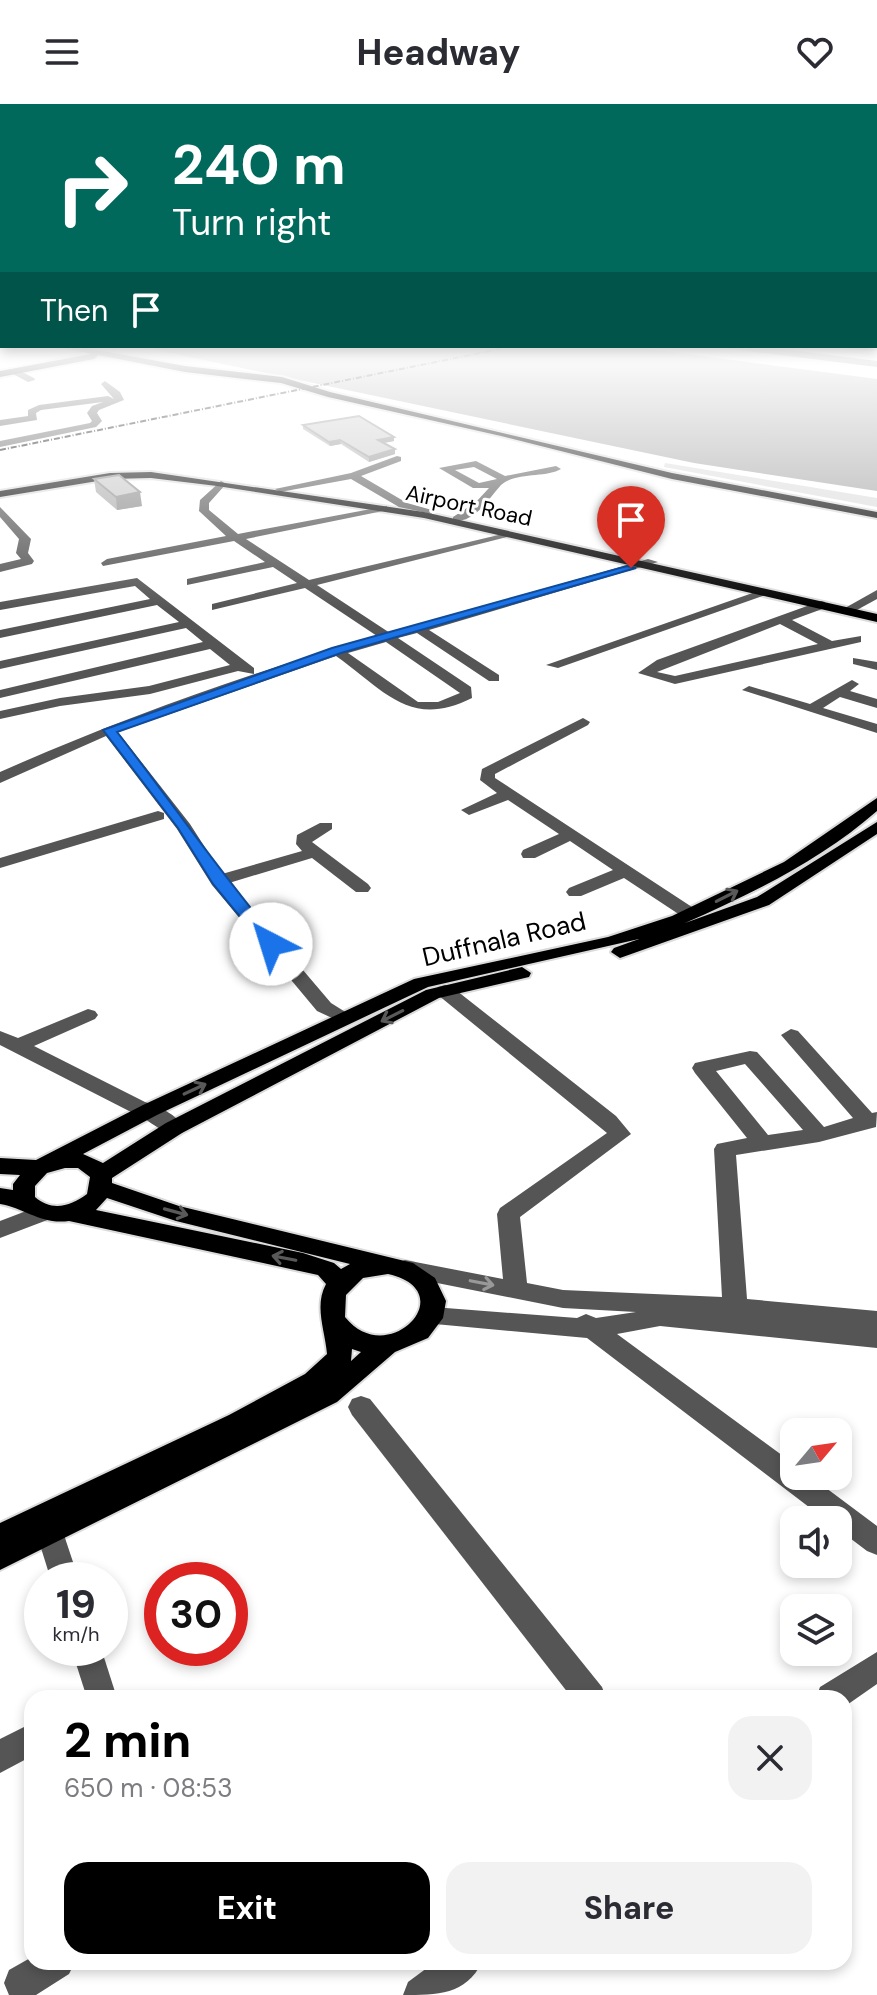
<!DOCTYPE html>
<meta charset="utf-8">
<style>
:root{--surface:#fff;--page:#f2f2f3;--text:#2b2b33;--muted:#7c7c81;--accent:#000}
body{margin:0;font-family:"DM Sans",sans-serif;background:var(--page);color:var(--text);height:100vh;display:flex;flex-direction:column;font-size:30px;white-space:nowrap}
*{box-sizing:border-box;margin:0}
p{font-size:26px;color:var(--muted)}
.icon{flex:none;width:44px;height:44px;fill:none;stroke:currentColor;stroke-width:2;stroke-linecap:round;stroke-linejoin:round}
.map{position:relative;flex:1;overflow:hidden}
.details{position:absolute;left:24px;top:1586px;width:828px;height:280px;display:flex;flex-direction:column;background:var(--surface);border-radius:24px;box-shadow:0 4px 12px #0003}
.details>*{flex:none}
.banner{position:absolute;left:0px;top:0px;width:878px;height:244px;box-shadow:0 4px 12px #0003;background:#00695c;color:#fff;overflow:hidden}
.needle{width:52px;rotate:61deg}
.fabs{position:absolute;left:780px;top:1314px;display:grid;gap:16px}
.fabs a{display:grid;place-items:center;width:72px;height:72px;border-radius:16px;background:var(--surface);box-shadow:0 4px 12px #0003;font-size:40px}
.speed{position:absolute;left:24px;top:1458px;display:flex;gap:16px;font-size:40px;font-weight:700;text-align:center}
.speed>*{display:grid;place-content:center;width:104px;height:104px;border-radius:50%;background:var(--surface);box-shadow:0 4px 12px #0003;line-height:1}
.speed small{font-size:20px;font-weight:400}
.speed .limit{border:12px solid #d22;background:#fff;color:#111}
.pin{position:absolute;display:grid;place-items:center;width:68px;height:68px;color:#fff;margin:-82px -34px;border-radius:50% 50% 50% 0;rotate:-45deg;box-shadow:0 0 8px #0007}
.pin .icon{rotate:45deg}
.me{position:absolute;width:88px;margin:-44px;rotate:320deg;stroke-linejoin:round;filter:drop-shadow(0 0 6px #0008)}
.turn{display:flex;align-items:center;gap:28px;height:168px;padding:0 40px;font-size:36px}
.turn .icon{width:104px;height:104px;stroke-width:2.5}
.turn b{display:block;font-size:56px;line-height:68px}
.then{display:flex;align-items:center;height:76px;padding:0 40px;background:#0003;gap:16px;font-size:30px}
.round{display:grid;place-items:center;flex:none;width:84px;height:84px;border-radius:24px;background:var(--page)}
.headline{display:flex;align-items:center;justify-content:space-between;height:136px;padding:0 40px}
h1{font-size:48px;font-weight:800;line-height:60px;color:var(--accent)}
.primary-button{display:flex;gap:16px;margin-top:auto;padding:16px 40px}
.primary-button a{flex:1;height:92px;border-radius:24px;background:var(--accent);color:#fff;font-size:32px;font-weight:800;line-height:92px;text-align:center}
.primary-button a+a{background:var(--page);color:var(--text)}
header{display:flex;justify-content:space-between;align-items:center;height:104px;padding:0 40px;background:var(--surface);font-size:36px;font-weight:800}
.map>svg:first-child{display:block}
</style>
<header><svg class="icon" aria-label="menu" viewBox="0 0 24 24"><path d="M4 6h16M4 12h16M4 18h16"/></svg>Headway<svg class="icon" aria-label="heart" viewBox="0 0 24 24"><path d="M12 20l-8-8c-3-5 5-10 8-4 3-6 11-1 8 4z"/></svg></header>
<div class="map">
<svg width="877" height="1891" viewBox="0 0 877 1891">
<rect width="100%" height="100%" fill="#fff"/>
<polygon fill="#dcdcdc" points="665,359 877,394 877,403 664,363"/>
<polygon fill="#a3a3a3" points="137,242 626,242 877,275 877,387 694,359"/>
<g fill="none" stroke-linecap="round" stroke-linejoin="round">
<g stroke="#dbdbdb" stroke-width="4">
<g id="major">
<polygon points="58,242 75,242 185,262 282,273 330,288 672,369 877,408 877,414 672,375 501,332 328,293 281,279 185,268 98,251 94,255 0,273 0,267 91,250"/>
<polygon points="151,368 424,408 877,510 877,518 424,414 217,382 151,374 110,375 0,393 0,387 110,369"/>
<path d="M877,694V707C821,756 753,789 685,819L757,793L877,718V730L769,801L620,854L611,848L614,844L639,835L428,883L157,1011L83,1050L103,1059L166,1019L426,886L522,863L531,869L529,873L439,894L182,1029L112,1074V1079L179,1102L413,1159L435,1174L446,1197L443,1214L428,1234L395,1248L337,1298L0,1466V1419L229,1311L305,1270L327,1250C325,1226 314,1202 326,1180L318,1171L69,1117C41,1121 25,1104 0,1100V1084L13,1086V1080L20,1071L0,1070V1054L36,1056L143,1001L414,875L608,833L672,812L784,758ZM65,1064H78L90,1073L87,1090C71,1102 52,1108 35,1093V1082L47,1069ZM107,1094L176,1117L350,1160L341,1165L334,1159L303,1149L96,1106ZM388,1170C464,1187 388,1267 345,1213L346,1191L363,1174ZM352,1245L361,1248L351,1257Z"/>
</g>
</g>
<g fill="#555" fill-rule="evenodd">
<polygon points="709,242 791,246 877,257 877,263"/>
<polygon points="842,242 877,243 877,247 845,245"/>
<polygon points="16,265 34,274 35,276 28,278 13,270"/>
<polygon points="105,277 120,288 124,296 99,306 97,309 102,317 96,323 0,343 0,337 90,319 92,317 87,309 92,302 103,298 41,306 36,309 37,316 0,322 0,316 28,312 28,306 39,301 108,292 114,295 101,280"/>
<polygon points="397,352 401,353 401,357 361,372 407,399 432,406 432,410 399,403 351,375 280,388 275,385 351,369"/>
<path d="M476,357L505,372L556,362L561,365C546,374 515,368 501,381C488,395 475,419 453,417V413L476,398L489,384H473L439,364ZM474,363L497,375L479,379L455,366Z"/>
<path d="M221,377L226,380L209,399V406L238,430L387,402V406L383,407L246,435L309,476L511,428V432L317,481L390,529L648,455L658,458L429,526L499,571V577H489L417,529L398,534L471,583L472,594C410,625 385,587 336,552L118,628L190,720L222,770L302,747L296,740L297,731L320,719H332V725L312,738L368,780L371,784L368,788H356L312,754L229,779L331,899L355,914L345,920L317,907L212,781L177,725L106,632L0,679V668C122,614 249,569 377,532L305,484L212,506V500L297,479L273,463L187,481V475L265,458L234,437L103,462L101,459L107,455L226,432L199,407L200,396ZM386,538L460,589L438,598H418L348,549Z"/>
<polygon points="0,403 31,435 28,449 34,457 32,460 0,468 0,460 21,455 16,449 19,435 0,413"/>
<polygon points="137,474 254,564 254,570 238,567 150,590 60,602 0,615 0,607 60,594 149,582 230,561 210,545 0,594 0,586 203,538 186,524 0,565 0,557 179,518 157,501 0,534 0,526 150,495 135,482 0,506 0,498"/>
<polygon points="764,485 774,488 558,564 546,561"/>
<polygon points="877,486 877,495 855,507 845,504"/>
<path d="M821,497L825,498V504L792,516L832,537L861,532V538L675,580L638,569L657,556ZM780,520L818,540L675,572L657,568Z"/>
<polygon points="853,554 877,558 877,566 853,560"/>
<polygon points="852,576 859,580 850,587 877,595 877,604 840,593 823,604 877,620 877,629 742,586 749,582 810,600"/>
<polygon points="583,614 590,618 588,621 495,670 495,674 695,805 698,809 695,813 683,813 624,774 581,792 569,792 566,788 569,784 613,766 570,737 535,754 523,754 521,750 523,746 559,730 508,696 469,711 461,706 497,689 480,676 482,665"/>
<polygon points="158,707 164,709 164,715 0,764 0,754"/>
<path d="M445,881L452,883L616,1012L631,1030L520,1113L527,1179L563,1186L722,1193L714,1045L717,1040L747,1034L695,969L692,964L695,959L750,947L757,948L824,1023L853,1014L781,931L791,925L798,927L872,1009L877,1008L876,1023L819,1038L736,1051L747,1195L877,1207V1244L660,1222L617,1230L794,1360V1372H810L877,1422V1451L867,1447L838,1425V1416H826L587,1234L424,1219L421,1212L424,1205L433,1203L577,1214L586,1210L596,1214L636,1208L563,1204L397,1171L393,1165L397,1159L405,1156L503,1175L497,1110L500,1104L607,1029L438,891L435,887L438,883ZM745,960L803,1026L768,1031L716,967Z"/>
<path d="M88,905L95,907L98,911L95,915L34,942L145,998C160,1002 176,1011 185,1024L182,1029C163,1034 148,1013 131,1008L0,941V927L18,934Z"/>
<polygon points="42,1101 50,1103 53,1109 50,1115 0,1134 0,1117"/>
<polygon points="361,1292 370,1295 602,1583 606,1594 572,1594 352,1311 348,1303 352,1295"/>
<polygon points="50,1416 60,1419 79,1476 51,1476 36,1428 40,1419"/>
<polygon points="71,1544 101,1544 117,1594 87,1594"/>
<polygon points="877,1548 877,1580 844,1603 844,1594 816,1594 820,1583"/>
<polygon points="32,1619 32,1652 0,1669 0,1635"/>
<polygon points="32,1853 32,1858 75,1858 69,1870 36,1891 9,1891 4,1879 9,1866"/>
<path d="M435,1858H482C466,1891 437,1891 403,1891L408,1878Z"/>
</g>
<use href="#major" fill="#000" fill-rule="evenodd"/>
<polyline stroke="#000" stroke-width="2" stroke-dasharray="6 2 1 2" stroke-linecap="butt" points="0,346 515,242"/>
</g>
<g fill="#a9a9a9">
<polygon points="303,321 394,333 394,337 383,339 395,345 395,350 369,358 341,340 330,342 303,325"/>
<polygon points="94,375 142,402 117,406 96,388"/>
</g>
<g fill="#898989">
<polygon points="394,333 394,337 378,340 378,336"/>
<polygon points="340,336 341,340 330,342 329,338"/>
<polygon points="395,345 395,350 369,358 369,353"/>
<polygon points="140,388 142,402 117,406 116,393"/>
</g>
<g fill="#c4c4c4" stroke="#898989" stroke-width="2">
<polygon points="359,312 394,333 378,336 395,345 369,353 340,336 329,338 303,321"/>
<polygon points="119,371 140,388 116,393 94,375"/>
</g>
<defs><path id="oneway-shaft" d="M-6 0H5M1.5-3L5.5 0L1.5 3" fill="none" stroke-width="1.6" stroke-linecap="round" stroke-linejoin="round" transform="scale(2)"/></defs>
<g stroke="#595959">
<use href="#oneway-shaft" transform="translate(727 792) rotate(-27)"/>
<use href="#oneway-shaft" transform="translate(392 912) rotate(153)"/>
<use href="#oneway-shaft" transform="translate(195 985) rotate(-25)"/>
<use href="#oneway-shaft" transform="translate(176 1108) rotate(15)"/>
<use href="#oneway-shaft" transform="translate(284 1154) rotate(-169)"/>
</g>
<use stroke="#999" href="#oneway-shaft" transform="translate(482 1179) rotate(11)"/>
<linearGradient id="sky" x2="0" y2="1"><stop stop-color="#8cadcc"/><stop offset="0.48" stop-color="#fff"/><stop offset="1" stop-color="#fff" stop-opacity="0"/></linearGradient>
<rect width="877" height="505" fill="url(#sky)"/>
<path fill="#1a73e8" stroke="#114b97" stroke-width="2" d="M627,462L636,464L341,549L117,628C171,697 220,769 277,836L279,840L277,843H265L213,780L178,724L103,626L332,544Z"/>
<g text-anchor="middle" stroke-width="6" stroke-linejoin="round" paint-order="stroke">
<g font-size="22" fill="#000" stroke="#fff">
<text transform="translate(469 401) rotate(12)" y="8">Airport Road</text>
</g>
<g font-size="26" fill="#000" stroke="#fff">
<text transform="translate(504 835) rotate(-13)" y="9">Duffnala Road</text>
</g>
</g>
</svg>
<div class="fabs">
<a><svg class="needle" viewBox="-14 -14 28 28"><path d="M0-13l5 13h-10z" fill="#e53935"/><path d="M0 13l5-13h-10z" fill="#7c7c81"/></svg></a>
<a><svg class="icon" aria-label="sound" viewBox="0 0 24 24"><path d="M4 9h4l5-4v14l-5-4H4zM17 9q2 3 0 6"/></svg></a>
<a><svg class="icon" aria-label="layers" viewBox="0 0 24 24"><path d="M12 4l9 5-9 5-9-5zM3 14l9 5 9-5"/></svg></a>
</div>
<div class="speed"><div>19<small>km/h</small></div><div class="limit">30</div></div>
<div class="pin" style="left:631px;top:464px;background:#d93025"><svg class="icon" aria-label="arrive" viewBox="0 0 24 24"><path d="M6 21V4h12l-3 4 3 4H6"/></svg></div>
<svg class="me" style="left:271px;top:840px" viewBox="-20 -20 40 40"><circle r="19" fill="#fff"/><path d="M0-13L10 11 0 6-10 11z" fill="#1a73e8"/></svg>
<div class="banner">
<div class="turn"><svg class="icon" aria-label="right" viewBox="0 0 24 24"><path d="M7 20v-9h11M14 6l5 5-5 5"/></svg><div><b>240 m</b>Turn right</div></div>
<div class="then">Then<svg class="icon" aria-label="arrive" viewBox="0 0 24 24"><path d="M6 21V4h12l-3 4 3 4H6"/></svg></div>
</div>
<section class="details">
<div class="headline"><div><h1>2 min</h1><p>650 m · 08:53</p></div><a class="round"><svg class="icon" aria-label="close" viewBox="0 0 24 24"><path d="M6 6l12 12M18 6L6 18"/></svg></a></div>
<div class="primary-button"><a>Exit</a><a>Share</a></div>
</section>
</div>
